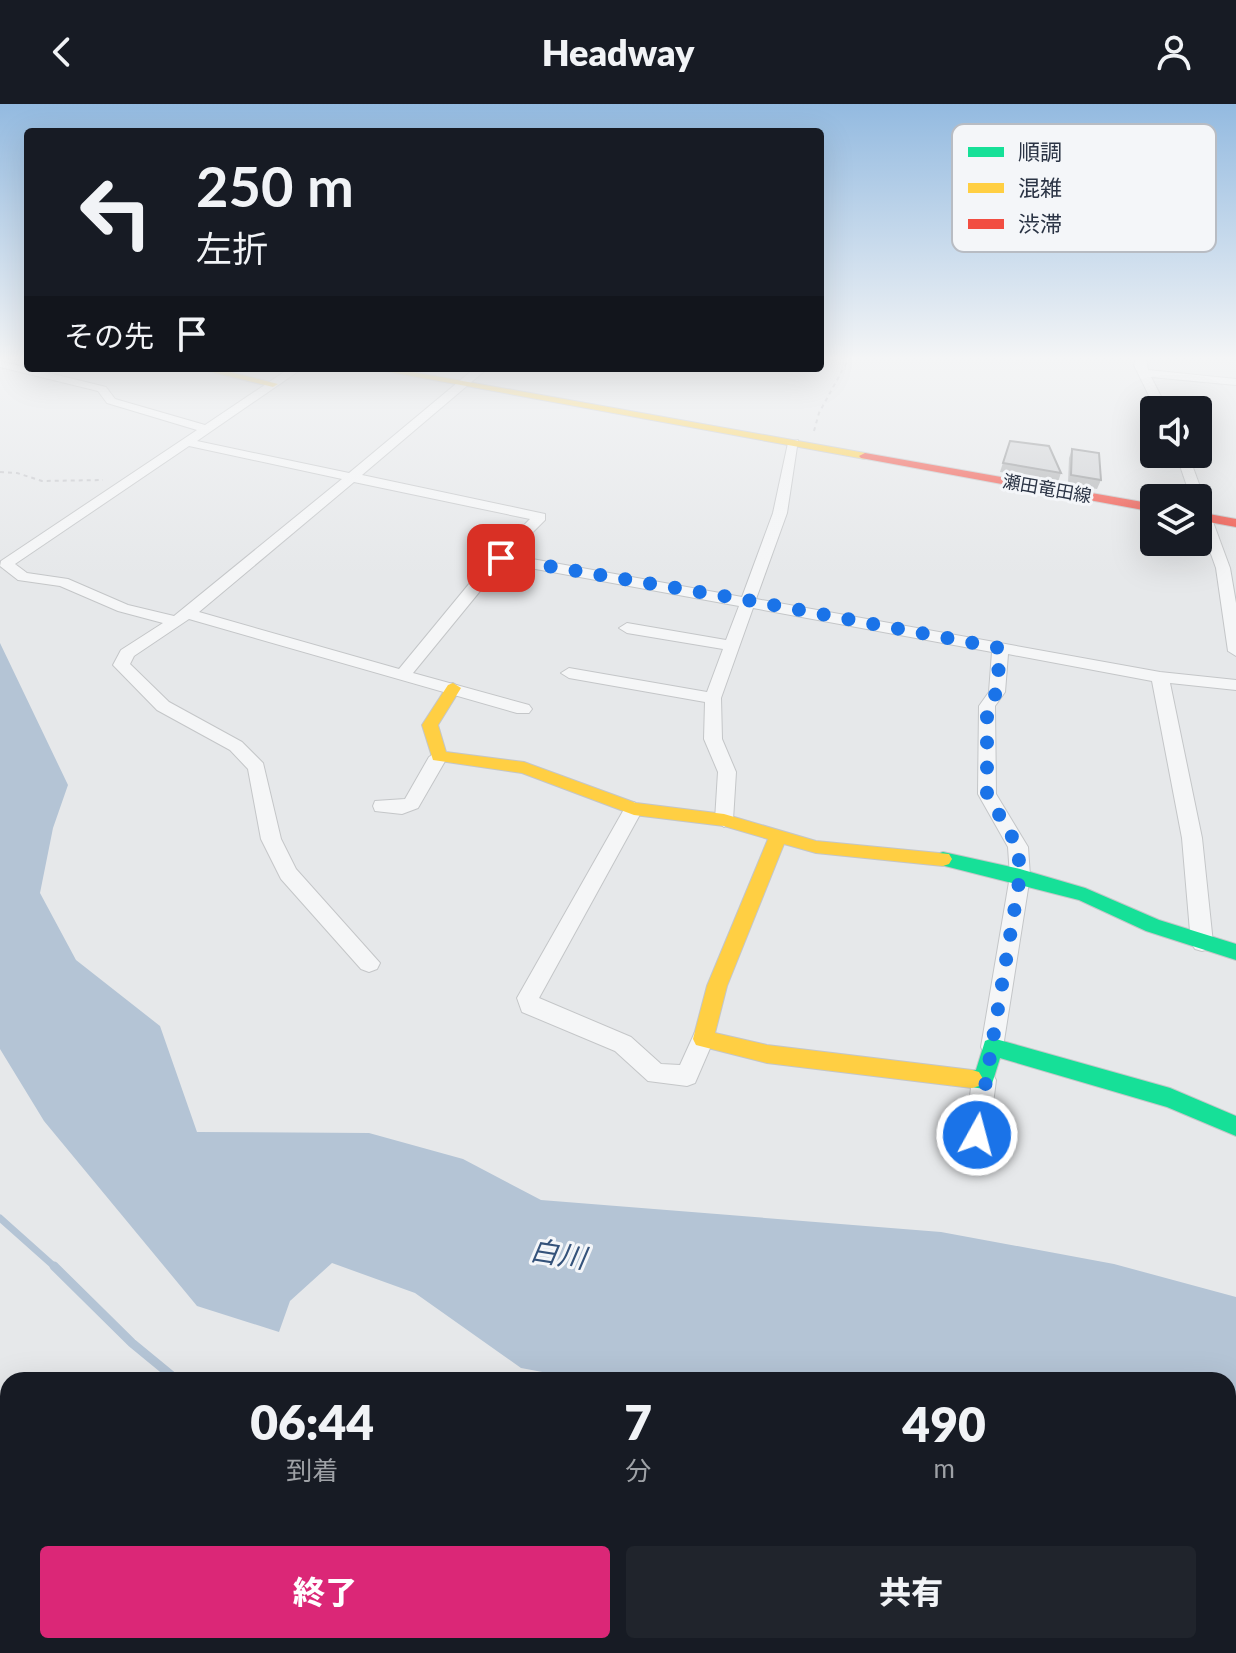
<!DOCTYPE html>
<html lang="ja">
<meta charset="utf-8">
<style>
:root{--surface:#171b24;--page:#20242c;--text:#f1f3f6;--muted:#9ea1a6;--accent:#db2777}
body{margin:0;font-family:Lato,"Noto Sans JP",sans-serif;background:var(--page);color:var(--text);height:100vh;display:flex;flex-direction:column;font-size:30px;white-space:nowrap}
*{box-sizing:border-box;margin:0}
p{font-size:26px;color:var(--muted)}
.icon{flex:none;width:44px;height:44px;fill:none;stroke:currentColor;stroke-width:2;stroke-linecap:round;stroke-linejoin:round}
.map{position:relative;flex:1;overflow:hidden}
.details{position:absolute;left:0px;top:1268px;width:1236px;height:282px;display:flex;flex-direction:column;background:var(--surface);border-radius:24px 24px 0 0;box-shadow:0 8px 32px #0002}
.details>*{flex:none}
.hud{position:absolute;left:24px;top:24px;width:800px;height:244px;border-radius:8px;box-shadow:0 8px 32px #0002;background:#171b24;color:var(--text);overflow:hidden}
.tools{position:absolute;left:1140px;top:292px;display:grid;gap:16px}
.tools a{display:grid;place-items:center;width:72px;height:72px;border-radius:8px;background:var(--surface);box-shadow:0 8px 32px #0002;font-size:40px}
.pin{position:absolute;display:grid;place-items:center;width:68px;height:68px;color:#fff;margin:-34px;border-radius:16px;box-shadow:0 4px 12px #0006}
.me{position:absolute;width:88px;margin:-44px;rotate:7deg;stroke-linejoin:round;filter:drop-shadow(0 0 6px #0008)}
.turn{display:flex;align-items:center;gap:28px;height:168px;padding:0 40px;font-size:36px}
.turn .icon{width:104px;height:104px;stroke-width:2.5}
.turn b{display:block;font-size:56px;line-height:68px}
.then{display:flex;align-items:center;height:76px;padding:0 40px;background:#0003;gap:16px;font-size:30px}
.eta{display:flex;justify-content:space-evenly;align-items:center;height:136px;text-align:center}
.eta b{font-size:48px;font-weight:800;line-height:56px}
.button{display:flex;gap:16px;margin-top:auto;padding:16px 40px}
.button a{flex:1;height:92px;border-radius:8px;background:var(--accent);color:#fff;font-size:32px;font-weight:800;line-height:92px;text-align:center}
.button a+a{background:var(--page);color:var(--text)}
header{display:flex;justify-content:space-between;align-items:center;height:104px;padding:0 40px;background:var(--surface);font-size:36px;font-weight:800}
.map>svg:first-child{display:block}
</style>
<header><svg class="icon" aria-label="back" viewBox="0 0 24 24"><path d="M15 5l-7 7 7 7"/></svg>Headway<svg class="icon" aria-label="person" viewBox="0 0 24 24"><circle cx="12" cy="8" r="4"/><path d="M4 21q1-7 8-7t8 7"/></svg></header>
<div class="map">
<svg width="1236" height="1549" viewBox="0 0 1236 1549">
<rect width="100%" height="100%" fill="#e6e8ea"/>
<polygon fill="#b4c4d5" points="0,539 68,681 53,724 40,789 76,856 160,922 197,1028 369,1029 463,1055 541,1096 941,1128 1114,1160 1236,1193 1236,1346 1228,1345 1228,1276 585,1276 521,1264 415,1189 332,1159 290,1197 279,1228 197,1202 44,1017 0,945"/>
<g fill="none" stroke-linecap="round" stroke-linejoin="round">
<polyline stroke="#b4c4d5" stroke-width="7" points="0,1114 56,1164"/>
<g stroke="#b4c4d5" stroke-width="9">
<polyline points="54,1162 132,1239 177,1276"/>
<polyline points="733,1542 746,1549"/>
</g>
<g stroke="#c4c6c8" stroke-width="2">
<g id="street">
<polygon points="1136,254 1146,254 1148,266 1236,275 1236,281 1151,273 1168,306 1156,306 1134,261"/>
<path d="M0,257L106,283L115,295L205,321L290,264H303L197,337L349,369L475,264H488L362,371L545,410V416L510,451L742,493L773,409L788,339L798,336L787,409L756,495L1160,568L1236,576V586L1170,579L1202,734L1213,839L1209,845L1202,847L1195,845L1191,839L1182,734L1152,577L1008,550L1005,588L995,602L996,690L1028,743L1030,772L1003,943L1000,950L992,953L984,950L981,943L1010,772L1008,743L978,690L979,602L989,588L992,548L753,504L721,594L722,635L736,668L733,716L724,723L715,716L718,668L704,635L705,598L569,574L561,569L569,564L707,588L723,545L627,529L619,524L627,519L726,536L739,502L503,459L413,569L529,601L532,605L529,609H517L189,515L134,552L130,560L169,598L242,638L263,659L281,735L296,765L380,859L377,865L369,868L361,865L281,775L261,735L248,665L230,646L157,606L113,561L121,546L163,519L118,507L60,482L18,476L0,462L1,457L197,326L107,299L98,287L0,263ZM189,342L342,375L174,512L128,501L68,475L27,469L15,460ZM354,378L530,415L483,463L399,565L199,508Z"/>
<polygon points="1176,350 1188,350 1230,464 1236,499 1236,552 1228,547 1216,464 1198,414 1198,394 1191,394"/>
<polygon points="439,646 448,652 418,704 402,710 375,707 373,702 375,697 405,695 429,653"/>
<polygon points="634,698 643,705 539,894 631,933 661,960 680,961 695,928 703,925 711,928 714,935 695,979 687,982 648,977 615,947 522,908 517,894 627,700"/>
<polygon points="984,966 992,969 996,976 989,1031 986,1039 977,1042 968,1039 965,1031 972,976 976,969"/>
</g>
</g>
<g stroke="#c4c6c8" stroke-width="2">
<g id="fast">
<polygon points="943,748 1020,765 1085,784 1159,816 1236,840 1236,856 1146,827 1079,796 937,760 934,755 937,750"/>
<polygon points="992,934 1170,984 1236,1012 1236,1032 1167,1003 1000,954 991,983 984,985 965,982 961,975 965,968 976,966 985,937"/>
<polygon points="0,1338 8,1342 8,1374 0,1370"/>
</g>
</g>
<g stroke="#c4c6c8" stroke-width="2">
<g id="slow">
<polygon points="195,264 214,264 278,280 273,283"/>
<polygon points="368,264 390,264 865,349 871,352 865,355"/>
<polygon points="453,579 461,584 438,621 446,648 524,658 636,699 724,710 816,737 949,750 952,755 949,760 943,762 816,749 784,740 727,882 715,929 767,941 972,966 979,968 983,975 979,982 972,984 767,959 696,941 693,935 707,882 768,735 724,722 634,711 522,669 433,656 422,621 448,581"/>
<polygon points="525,1542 565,1542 568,1549 528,1549"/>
</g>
</g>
<g stroke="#c4c6c8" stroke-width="2">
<g id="jam">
<polygon points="865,349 1154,400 1154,408 861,354 859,352"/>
<polygon points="1198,408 1236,415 1236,423 1198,416"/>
</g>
</g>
<g stroke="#c5c6ca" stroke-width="2" stroke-dasharray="4 4" stroke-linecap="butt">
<polyline points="814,327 819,309 849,254"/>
<polyline points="0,368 17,369 42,377 103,376"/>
</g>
<use href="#street" fill="#f5f6f7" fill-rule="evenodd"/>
<use href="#fast" fill="#16e098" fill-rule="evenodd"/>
<use href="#slow" fill="#ffcf43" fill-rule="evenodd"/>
<use href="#jam" fill="#f24e42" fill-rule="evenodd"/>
</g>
<g fill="#b1b3b5">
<polygon points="1010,337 1061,369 1058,378 1000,368"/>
<polygon points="1072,345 1101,376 1097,385 1068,380 1069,354"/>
</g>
<g fill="#ced0d3" stroke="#909294" stroke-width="2">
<polygon points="1010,337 1049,342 1061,369 1003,359"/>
<polygon points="1072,345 1099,349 1101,376 1071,371"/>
</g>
<linearGradient id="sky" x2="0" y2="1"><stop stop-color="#93bae0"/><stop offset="0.54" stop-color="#f4f5f6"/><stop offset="1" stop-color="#f4f5f6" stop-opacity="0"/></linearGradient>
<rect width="1236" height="471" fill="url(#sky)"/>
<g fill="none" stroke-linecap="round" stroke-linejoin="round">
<polyline stroke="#1a73e8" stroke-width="14" stroke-dasharray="0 25.2" points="501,454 747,496 1000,544 997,588 987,602 987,690 1018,743 1020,772 977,1031"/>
</g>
<g text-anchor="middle" stroke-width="6" stroke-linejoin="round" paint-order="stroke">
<g font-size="18" fill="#2b3445" stroke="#f4f6f9">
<text transform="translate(1047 385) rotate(10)" y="6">瀬田竜田線</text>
</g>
<g font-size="28" font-style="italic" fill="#34527a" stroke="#f4f6f9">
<text transform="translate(558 1150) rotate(9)" y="10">白川</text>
</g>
</g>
<rect x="952" y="20" width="264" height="128" rx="12" fill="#f4f6f9" stroke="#b8bcc3" stroke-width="2"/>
<rect x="968" y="43" width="36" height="10" fill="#16e098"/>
<rect x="968" y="79" width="36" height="10" fill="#ffcf43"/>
<rect x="968" y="115" width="36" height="10" fill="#f24e42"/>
<g font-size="22" fill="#2b3445">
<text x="1018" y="56">順調</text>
<text x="1018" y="92">混雑</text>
<text x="1018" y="128">渋滞</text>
</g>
</svg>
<div class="tools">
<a><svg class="icon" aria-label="sound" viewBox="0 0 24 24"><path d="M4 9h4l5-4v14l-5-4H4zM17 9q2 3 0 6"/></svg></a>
<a><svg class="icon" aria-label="layers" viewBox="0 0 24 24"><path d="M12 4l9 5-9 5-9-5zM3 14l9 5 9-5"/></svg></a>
</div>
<div class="pin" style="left:501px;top:454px;background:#d93025"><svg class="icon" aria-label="arrive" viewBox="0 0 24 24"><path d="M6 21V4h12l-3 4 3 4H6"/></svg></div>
<svg class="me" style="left:977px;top:1031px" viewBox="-20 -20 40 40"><circle r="17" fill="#1a73e8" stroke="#fff" stroke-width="3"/><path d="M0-11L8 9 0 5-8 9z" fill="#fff"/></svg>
<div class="hud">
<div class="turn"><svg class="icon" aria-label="left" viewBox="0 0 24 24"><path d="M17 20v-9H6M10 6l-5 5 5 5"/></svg><div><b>250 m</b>左折</div></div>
<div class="then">その先<svg class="icon" aria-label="arrive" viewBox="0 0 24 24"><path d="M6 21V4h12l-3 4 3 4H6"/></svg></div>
</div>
<section class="details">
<div class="eta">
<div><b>06:44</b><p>到着</p></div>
<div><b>7</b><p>分</p></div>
<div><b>490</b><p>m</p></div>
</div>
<div class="button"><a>終了</a><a>共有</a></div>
</section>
</div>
